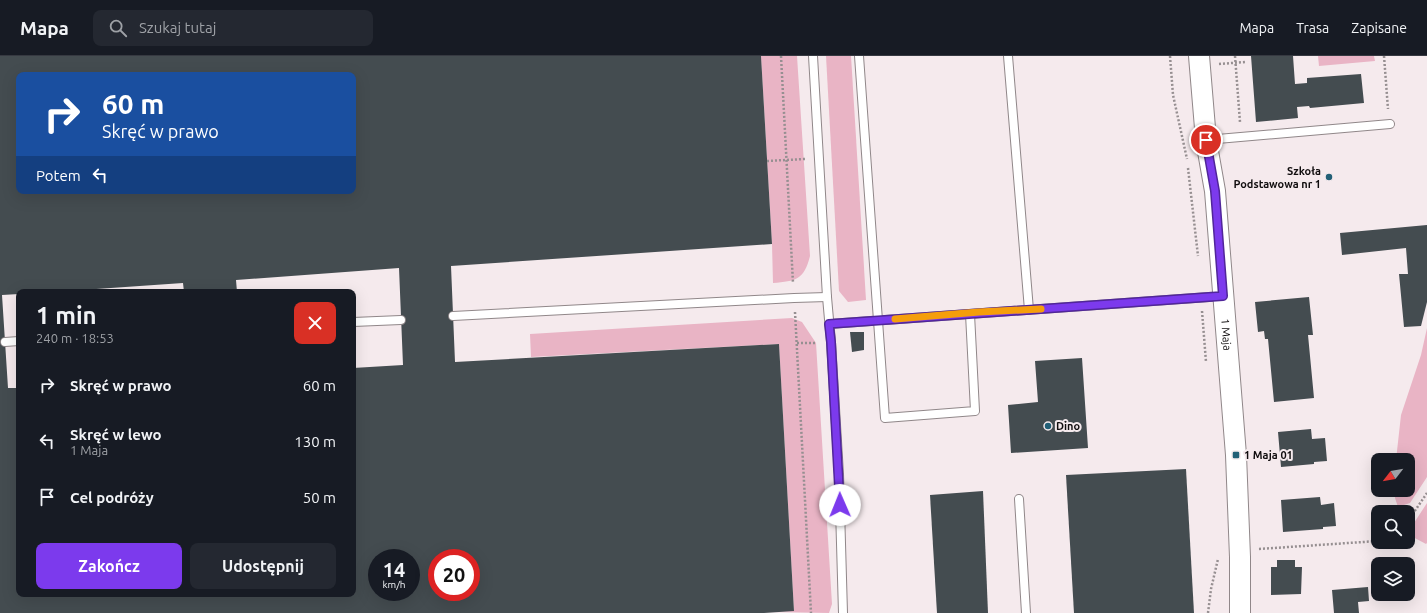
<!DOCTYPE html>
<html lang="pl">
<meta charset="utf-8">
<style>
:root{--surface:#171b24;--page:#242831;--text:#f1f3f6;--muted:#9ea1a6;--line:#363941;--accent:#7c3aed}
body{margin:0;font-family:Ubuntu,sans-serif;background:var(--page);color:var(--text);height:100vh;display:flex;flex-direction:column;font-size:15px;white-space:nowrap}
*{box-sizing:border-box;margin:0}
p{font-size:13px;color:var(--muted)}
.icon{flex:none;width:22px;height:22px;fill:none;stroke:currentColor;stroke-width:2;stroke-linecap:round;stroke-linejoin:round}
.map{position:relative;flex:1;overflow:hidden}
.drawer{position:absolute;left:16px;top:233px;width:340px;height:308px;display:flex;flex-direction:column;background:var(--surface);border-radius:8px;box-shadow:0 4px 16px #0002}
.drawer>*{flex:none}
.banner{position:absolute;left:16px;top:16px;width:340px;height:122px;border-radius:8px;box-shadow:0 4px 16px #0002;background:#1a4fa0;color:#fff;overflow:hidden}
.needle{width:26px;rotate:239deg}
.fabs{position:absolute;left:1371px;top:397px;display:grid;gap:8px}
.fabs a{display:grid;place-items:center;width:44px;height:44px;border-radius:8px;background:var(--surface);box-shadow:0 4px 16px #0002;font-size:20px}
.speed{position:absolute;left:368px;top:493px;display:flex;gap:8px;font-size:20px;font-weight:700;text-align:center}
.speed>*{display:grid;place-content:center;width:52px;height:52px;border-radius:50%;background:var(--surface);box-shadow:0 4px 16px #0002;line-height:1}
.speed small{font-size:10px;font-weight:400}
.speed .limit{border:6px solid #d22;background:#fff;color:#111}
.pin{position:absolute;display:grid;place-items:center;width:34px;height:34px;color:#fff;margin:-17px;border:2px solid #fff;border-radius:50%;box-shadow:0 1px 4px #0007}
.me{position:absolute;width:44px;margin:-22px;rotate:359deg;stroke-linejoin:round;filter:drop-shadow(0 0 3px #0008)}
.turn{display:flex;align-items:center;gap:14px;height:84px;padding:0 20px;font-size:18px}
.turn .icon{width:52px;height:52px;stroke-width:2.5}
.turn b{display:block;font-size:28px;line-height:34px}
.then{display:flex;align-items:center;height:38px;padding:0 20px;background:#0003;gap:8px;font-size:15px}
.round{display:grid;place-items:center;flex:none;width:42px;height:42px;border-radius:8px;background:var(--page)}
.summary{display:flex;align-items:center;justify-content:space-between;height:68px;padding:0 20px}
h1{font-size:24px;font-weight:700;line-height:30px}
.cta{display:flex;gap:8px;margin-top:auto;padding:8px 20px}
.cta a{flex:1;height:46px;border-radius:8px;background:var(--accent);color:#fff;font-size:16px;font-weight:700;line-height:46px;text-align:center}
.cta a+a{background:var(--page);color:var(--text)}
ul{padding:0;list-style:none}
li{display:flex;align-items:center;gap:12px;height:56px;padding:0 20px}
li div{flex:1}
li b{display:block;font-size:15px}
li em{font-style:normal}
header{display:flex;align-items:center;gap:24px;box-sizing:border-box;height:56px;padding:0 20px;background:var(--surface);border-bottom:1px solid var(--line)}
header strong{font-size:19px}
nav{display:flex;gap:22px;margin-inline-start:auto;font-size:14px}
.search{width:280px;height:36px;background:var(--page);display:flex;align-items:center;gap:10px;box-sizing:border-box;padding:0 14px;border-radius:8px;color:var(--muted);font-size:15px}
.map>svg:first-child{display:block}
</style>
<header>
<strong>Mapa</strong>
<div class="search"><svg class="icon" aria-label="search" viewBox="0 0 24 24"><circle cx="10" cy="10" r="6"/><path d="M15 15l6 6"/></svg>Szukaj tutaj</div>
<nav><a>Mapa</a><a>Trasa</a><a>Zapisane</a></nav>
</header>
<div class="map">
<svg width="1427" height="557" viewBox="0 0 1427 557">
<rect width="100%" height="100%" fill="#f5eaed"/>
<g fill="#e9b4c5">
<path d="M761,0H797L810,200C804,224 796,225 773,227L772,188Z"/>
<polygon points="826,0 851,0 866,244 848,246 839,235"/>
<polygon points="1318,0 1374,0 1375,5 1319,10"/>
<polygon points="792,262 802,266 816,287 832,548 829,557 775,556 794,555 779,288 531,301 530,278"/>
<polygon points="1427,272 1427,421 1410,447 1398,451 1395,442 1395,434 1408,434 1408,404 1396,404 1401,359 1421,299"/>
<polygon points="1427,447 1427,487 1426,488 1411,480 1412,470"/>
</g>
<g fill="#444c50" fill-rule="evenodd">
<path d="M0,0H761L772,188L451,210L455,306L779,288L794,555L764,557H0ZM19,19H353V135H19ZM399,212L403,309L353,312V538H19V332H8L2,239L19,238V236H53L183,227L184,236H237L236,224ZM377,502H411V536H377ZM437,502H471V536H437Z"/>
<polygon points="1251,0 1293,0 1295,28 1307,27 1307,22 1361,18 1364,47 1310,52 1309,50 1297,51 1298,62 1256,66"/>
<polygon points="1427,169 1427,246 1421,270 1404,271 1399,218 1408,218 1406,192 1342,199 1340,177"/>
<polygon points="1309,241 1313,279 1308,279 1314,342 1274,346 1268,283 1265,283 1264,275 1258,276 1255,246"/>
<polygon points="850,276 864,276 864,294 852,296"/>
<polygon points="1082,302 1088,392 1011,397 1008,349 1038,346 1035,305"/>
<polygon points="1311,373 1312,383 1325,382 1327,405 1314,406 1314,408 1281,411 1278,376"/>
<polygon points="1186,413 1194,557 1074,557 1066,419"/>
<polygon points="983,435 988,557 937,557 930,439"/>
<polygon points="1320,441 1321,449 1334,447 1336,470 1323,471 1323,473 1283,476 1281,444"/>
<polygon points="1277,504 1295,504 1295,511 1302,511 1301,538 1271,539 1271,511 1277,511"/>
<polygon points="1368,531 1369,545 1358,546 1359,557 1334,557 1332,534"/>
</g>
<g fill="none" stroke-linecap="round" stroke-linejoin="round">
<g stroke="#908789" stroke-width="10">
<g id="service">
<polyline points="813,0 827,241 831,286 839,418 843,557"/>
<polyline points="859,0 885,362 975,355 970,258"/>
<polyline points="1008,0 1029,254"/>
<polyline points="1206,84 1390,68"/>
<polyline points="453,260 794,242 827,241"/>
<polyline points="353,266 401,264"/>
<polyline points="829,268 1223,240"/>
<polyline points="5,286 19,285"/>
<polyline points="1019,443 1026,557"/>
</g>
</g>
<g stroke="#908789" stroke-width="22">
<g id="tertiary">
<path id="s1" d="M1199,0L1206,84L1215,135L1236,399L1240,501V557"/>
</g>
</g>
<g stroke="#968f91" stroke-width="2.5" stroke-dasharray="2 2" stroke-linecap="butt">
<polyline points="781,0 793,227"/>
<polyline points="1170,0 1173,39 1187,103"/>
<polyline points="1235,0 1240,66"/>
<polyline points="1384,0 1388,53"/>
<polyline points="1219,8 1245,6"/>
<polyline points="767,105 805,103"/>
<polyline points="1188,112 1198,200"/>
<polyline points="1202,255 1206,306"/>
<polyline points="795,256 811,557"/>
<polyline points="797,287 816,287"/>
<polyline points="1408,465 1427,437"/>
<polyline points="1259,493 1378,485"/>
<polyline points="1208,557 1211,533 1218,503"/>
</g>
<use href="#service" stroke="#fff" stroke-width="8"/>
<use href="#tertiary" stroke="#fff" stroke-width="20"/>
</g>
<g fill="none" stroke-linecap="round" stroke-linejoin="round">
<g stroke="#51269a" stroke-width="10">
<polyline id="route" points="840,449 831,286 829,268 1223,240 1215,135 1206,84"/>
</g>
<use href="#route" stroke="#7c3aed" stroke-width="7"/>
<polyline stroke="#f59e0b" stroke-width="7" points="895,263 979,256 1041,253"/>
</g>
<g fill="#225f76" stroke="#f5eaed" stroke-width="1.5">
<circle cx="1329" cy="121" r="4"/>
<circle cx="1048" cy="370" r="4"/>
<rect x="1232" y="395" width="8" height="8" rx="2"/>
</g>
<g text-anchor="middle" stroke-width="4" stroke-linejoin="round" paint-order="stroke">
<g font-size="11" font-weight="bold" fill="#100d0e" stroke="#f5eaed" text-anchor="start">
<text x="1321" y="119" text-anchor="end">Szkoła<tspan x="1321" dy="13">Podstawowa nr 1</tspan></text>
<text x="1056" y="374">Dino</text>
<text x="1244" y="403">1 Maja 01</text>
</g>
<g font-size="11" fill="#100d0e" stroke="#f5eaed">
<text dy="4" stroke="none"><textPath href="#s1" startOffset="280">1 Maja</textPath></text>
</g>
</g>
</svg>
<div class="fabs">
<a><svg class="needle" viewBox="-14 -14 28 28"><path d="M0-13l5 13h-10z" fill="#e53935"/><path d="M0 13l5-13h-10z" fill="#9ea1a6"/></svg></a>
<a><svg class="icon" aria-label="search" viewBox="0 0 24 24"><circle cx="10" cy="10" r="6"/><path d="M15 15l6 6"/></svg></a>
<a><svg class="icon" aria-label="layers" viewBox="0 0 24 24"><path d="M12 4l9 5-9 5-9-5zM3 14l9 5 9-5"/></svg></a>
</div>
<div class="speed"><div>14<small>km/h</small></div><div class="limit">20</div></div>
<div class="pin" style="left:1206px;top:84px;background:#d93025"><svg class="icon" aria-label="arrive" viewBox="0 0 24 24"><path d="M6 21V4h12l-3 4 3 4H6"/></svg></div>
<svg class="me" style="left:840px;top:449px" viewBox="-20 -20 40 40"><circle r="19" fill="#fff"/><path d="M0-13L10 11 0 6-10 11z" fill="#7c3aed"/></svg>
<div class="banner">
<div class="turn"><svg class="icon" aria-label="right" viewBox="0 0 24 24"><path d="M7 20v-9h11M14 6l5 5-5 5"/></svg><div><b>60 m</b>Skręć w prawo</div></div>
<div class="then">Potem<svg class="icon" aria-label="left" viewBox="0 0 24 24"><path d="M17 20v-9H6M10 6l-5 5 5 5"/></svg></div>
</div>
<section class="drawer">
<div class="summary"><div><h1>1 min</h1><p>240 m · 18:53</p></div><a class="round" style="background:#d93025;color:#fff"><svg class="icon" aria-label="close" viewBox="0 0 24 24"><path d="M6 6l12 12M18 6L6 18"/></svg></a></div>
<ul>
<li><svg class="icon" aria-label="right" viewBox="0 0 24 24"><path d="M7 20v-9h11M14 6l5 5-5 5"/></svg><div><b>Skręć w prawo</b></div><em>60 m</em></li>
<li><svg class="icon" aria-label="left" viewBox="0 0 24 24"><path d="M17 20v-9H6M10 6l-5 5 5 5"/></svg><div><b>Skręć w lewo</b><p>1 Maja</p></div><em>130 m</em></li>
<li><svg class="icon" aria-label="arrive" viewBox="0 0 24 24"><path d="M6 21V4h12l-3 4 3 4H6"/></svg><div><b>Cel podróży</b></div><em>50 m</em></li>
</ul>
<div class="cta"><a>Zakończ</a><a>Udostępnij</a></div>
</section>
</div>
